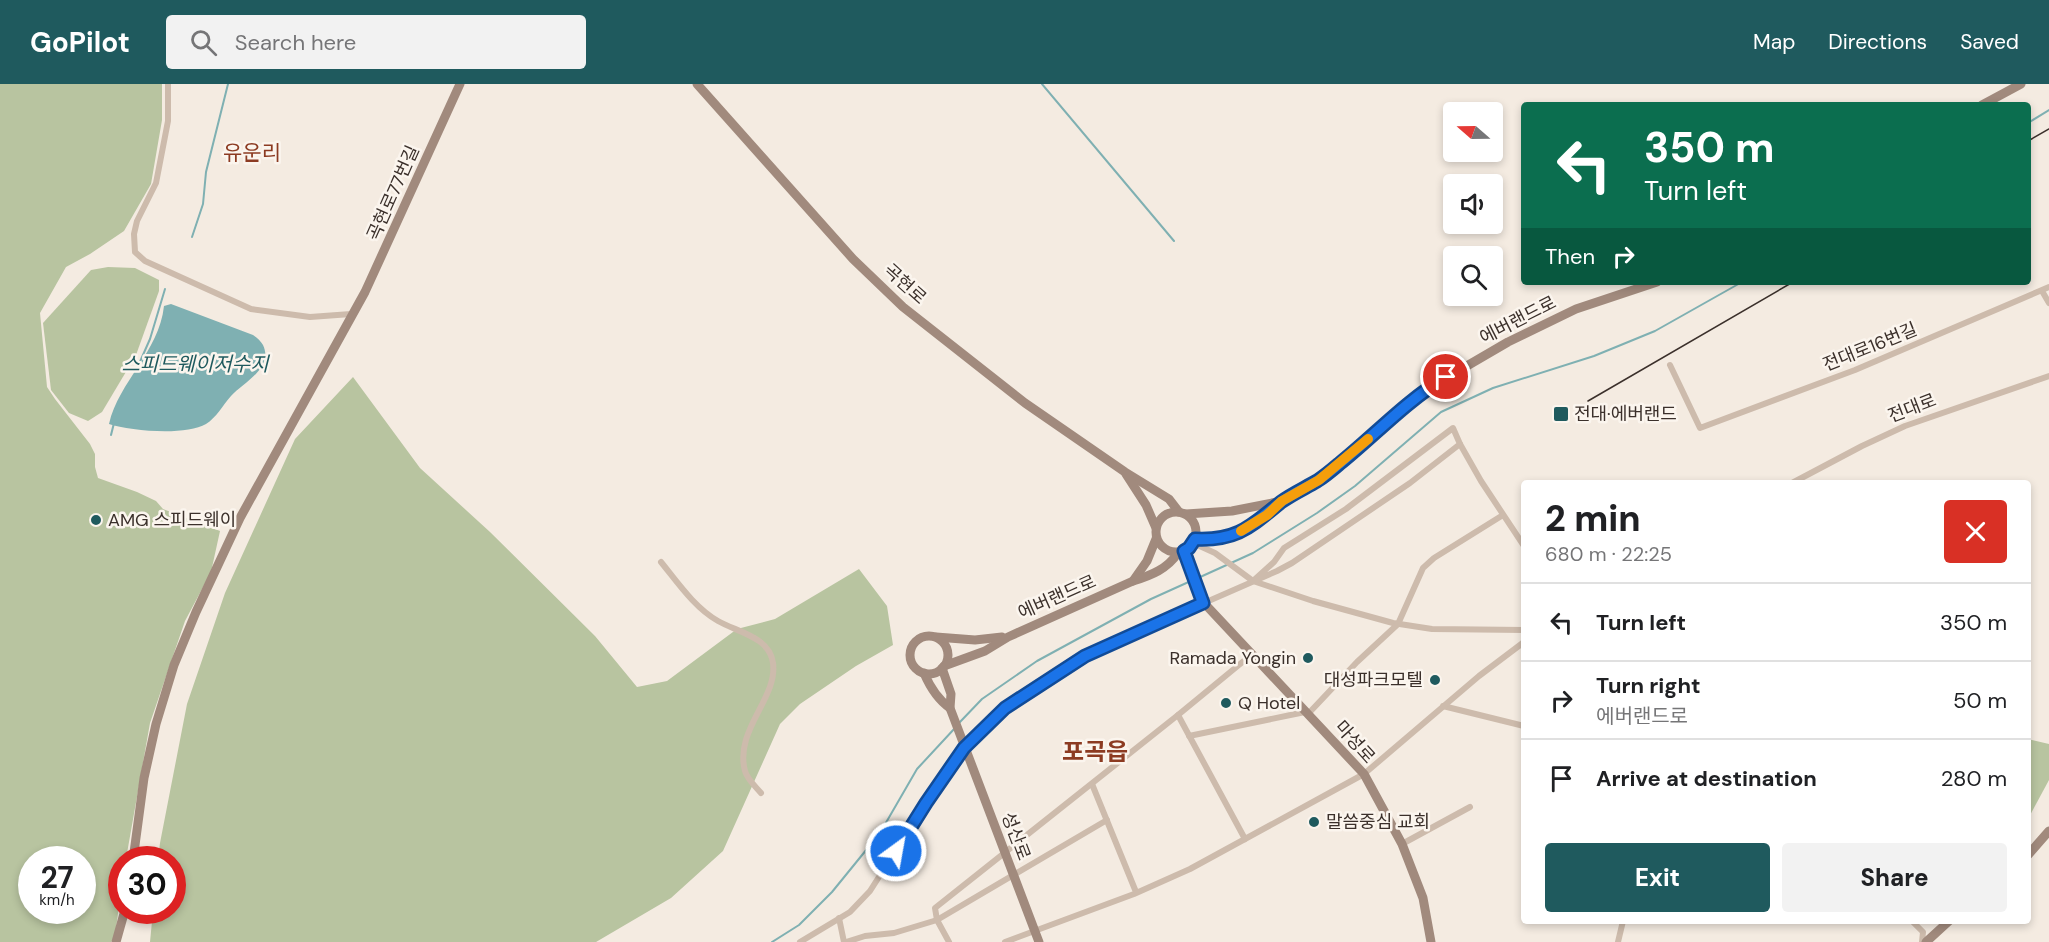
<!DOCTYPE html>
<meta charset="utf-8">
<style>
:root{--surface:#fff;--page:#f2f2f2;--text:#202124;--muted:#757577;--line:#e0e0e0;--accent:#1f5a5e}
body{margin:0;font-family:"DM Sans","Noto Sans KR",sans-serif;background:var(--page);color:var(--text);height:100vh;display:flex;flex-direction:column;font-size:22px;white-space:nowrap}
*{box-sizing:border-box;margin:0}
p{font-size:20px;color:var(--muted)}
.icon{flex:none;width:33px;height:33px;fill:none;stroke:currentColor;stroke-width:2;stroke-linecap:round;stroke-linejoin:round}
.map{position:relative;flex:1;overflow:hidden}
.side{position:absolute;left:1521px;top:396px;width:510px;height:444px;display:flex;flex-direction:column;background:var(--surface);border-radius:6px;box-shadow:0 3px 9px #0003}
.side>*{flex:none}
.banner{position:absolute;left:1521px;top:18px;width:510px;height:183px;border-radius:6px;box-shadow:0 3px 9px #0003;background:#0b6e4f;color:#fff;overflow:hidden}
.needle{width:39px;rotate:290deg}
.buttons{position:absolute;left:1443px;top:18px;display:grid;gap:12px}
.buttons a{display:grid;place-items:center;width:60px;height:60px;border-radius:6px;background:var(--surface);box-shadow:0 3px 9px #0003;font-size:30px}
.speed{position:absolute;left:18px;top:762px;display:flex;gap:12px;font-size:30px;font-weight:700;text-align:center}
.speed>*{display:grid;place-content:center;width:78px;height:78px;border-radius:50%;background:var(--surface);box-shadow:0 3px 9px #0003;line-height:1}
.speed small{font-size:15px;font-weight:400}
.speed .limit{border:9px solid #d22;background:#fff;color:#111}
.pin{position:absolute;display:grid;place-items:center;width:51px;height:51px;color:#fff;margin:-26px;border:3px solid #fff;border-radius:50%;box-shadow:0 2px 6px #0007}
.me{position:absolute;width:66px;margin:-33px;rotate:32deg;stroke-linejoin:round;filter:drop-shadow(0 0 4px #0008)}
.turn{display:flex;align-items:center;gap:21px;height:126px;padding:0 24px;font-size:27px}
.turn .icon{width:78px;height:78px;stroke-width:2.5}
.turn b{display:block;font-size:42px;line-height:51px}
.then{display:flex;align-items:center;height:57px;padding:0 24px;background:#0003;gap:12px;font-size:22px}
.round{display:grid;place-items:center;flex:none;width:63px;height:63px;border-radius:6px;background:var(--page)}
.summary{display:flex;align-items:center;justify-content:space-between;height:102px;padding:0 24px}
h1{font-size:36px;font-weight:800;line-height:45px}
.primary-button{display:flex;gap:12px;margin-top:auto;padding:12px 24px}
.primary-button a{flex:1;height:69px;border-radius:6px;background:var(--accent);color:#fff;font-size:24px;font-weight:800;line-height:69px;text-align:center}
.primary-button a+a{background:var(--page);color:var(--text)}
ul{padding:0;list-style:none}
li{display:flex;align-items:center;gap:18px;height:78px;padding:0 24px;border-top:2px solid var(--line)}
li div{flex:1}
li b{display:block;font-size:22px}
li em{font-style:normal}
header{display:flex;align-items:center;gap:36px;box-sizing:border-box;height:84px;padding:0 30px;background:var(--accent);color:#fff}
header strong{font-size:28px}
nav{display:flex;gap:33px;margin-inline-start:auto;font-size:21px}
.search{width:420px;height:54px;background:var(--page);display:flex;align-items:center;gap:15px;box-sizing:border-box;padding:0 21px;border-radius:6px;color:var(--muted);font-size:22px}
.map>svg:first-child{display:block}
</style>
<header>
<strong>GoPilot</strong>
<div class="search"><svg class="icon" aria-label="search" viewBox="0 0 24 24"><circle cx="10" cy="10" r="6"/><path d="M15 15l6 6"/></svg>Search here</div>
<nav><a>Map</a><a>Directions</a><a>Saved</a></nav>
</header>
<div class="map">
<svg width="2049" height="858" viewBox="0 0 2049 858">
<rect width="100%" height="100%" fill="#f4ebe1"/>
<g fill="#b8c4a0" fill-rule="evenodd">
<path d="M0,0H162V36L151,100L124,147L90,170L66,183L40,229L47,303L55,315L90,360L95,370V383L98,394L137,408L156,417L163,425L220,447L211,488L185,537L150,639L126,775L122,776L121,807L115,852L111,858H0ZM32,776H82V826H32Z"/>
<polygon points="108,183 135,184 159,196 159,207 136,271 102,328 88,337 69,329 51,306 43,239 91,186"/>
<polygon points="353,293 420,384 490,448 595,552 637,603 667,597 737,545 775,535 859,485 887,522 893,561 856,582 800,620 780,640 723,767 671,814 596,858 150,858 153,827 172,826 172,776 158,775 160,759 187,620 225,509 295,355"/>
<polygon points="2028,655 2049,660 2049,696 2028,735"/>
</g>
<path fill="#7fb0b2" d="M171,220L253,251C256,253 261,257 263,261C274,284 243,299 231,312C223,321 216,334 206,340C186,352 130,347 109,340C119,297 159,268 164,222Z"/>
<g fill="none" stroke-linecap="round" stroke-linejoin="round">
<g stroke="#7fb0b2" stroke-width="2">
<polyline points="1042,0 1174,157"/>
<polyline points="2028,39 2049,26"/>
<polyline points="192,153 203,120 206,88 228,0"/>
<polyline points="135,289 150,255 165,205"/>
<polyline points="111,351 114,339"/>
<polyline points="1198,494 1253,469 1317,429 1355,402 1441,328 1493,304 1594,272 1655,247 1742,198"/>
<polyline points="959,639 982,615 1037,577 1151,515 1193,496"/>
<polyline points="772,858 799,841 832,808 880,749 917,685 955,644"/>
</g>
<g stroke="#cdbbac" stroke-width="6">
<polyline points="168,0 168,37 156,99 137,137 134,150 135,168 145,177 251,225 310,233 351,230"/>
<polyline points="2042,207 2049,219"/>
<polyline points="1670,281 1700,344 1855,286 2049,203"/>
<polyline points="1460,360 1481,397 1524,462"/>
<polyline points="1792,399 1862,362 1905,342 2049,292"/>
<polyline points="1193,459 1215,469 1253,497 1313,517 1393,539 1432,545 1524,546"/>
<path d="M661,478C678,499 695,524 718,537C737,548 770,553 773,579C778,614 734,646 745,687C747,695 756,703 761,709"/>
<polyline points="1443,622 1524,642"/>
<polyline points="1308,630 1357,578 1398,540 1423,484 1434,474 1503,431"/>
<polyline points="1189,652 1305,628"/>
<polyline points="1092,700 1136,808"/>
<polyline points="1245,755 1178,631 1251,571"/>
<polyline points="1402,760 1470,723"/>
<polyline points="839,834 844,858"/>
<polyline points="1912,837 1923,848 1922,858"/>
<polyline points="800,858 850,828 870,807 926,719 964,664 1005,624 1085,571 1277,487 1292,479 1410,399 1460,360 1453,344 1346,425 1284,464 1274,478 1253,497"/>
<polyline points="846,858 865,852 894,849 937,836 1107,736"/>
<polyline points="949,858 937,836 935,824 1178,631"/>
<polyline points="1005,858 1134,810 1190,785 1364,690 1479,592 1524,558"/>
<polyline points="1618,858 1623,837"/>
</g>
<g stroke="#a18a7d" stroke-width="9">
<polyline points="697,0 853,175 903,223 1025,319 1125,388 1169,415 1179,428"/>
<polyline points="1982,21 2021,0"/>
<polyline points="1126,390 1146,421 1156,444"/>
<circle cx="1176" cy="448" r="20"/>
<polyline points="1186,430 1232,427 1282,417"/>
<polyline points="1195,455 1214,456 1233,452 1267,431 1282,417 1319,396 1429,304 1508,258 1576,225 1657,198"/>
<polyline points="1184,467 1204,519 1364,690 1402,760 1423,814 1431,858"/>
<polyline points="1133,497 1147,477 1156,455"/>
<circle cx="929" cy="571" r="19"/>
<polyline points="936,553 975,556 1002,553"/>
<path d="M944,582L985,567L1008,553L1133,497C1152,491 1167,485 1178,469"/>
<polyline points="942,584 951,610 950,624 1039,858"/>
<path d="M924,589C930,603 937,615 950,624"/>
<polyline points="2028,771 2049,747"/>
<polyline points="133,776 144,694 156,640 174,581 196,528 240,434 365,208 460,0"/>
<polyline points="116,858 125,826"/>
<polyline points="1926,858 1949,837"/>
</g>
<g stroke="#3b302b" stroke-width="1.5">
<polyline points="2028,57 2049,45"/>
<polyline points="1588,317 1793,198"/>
</g>
</g>
<g fill="none" stroke-linecap="round" stroke-linejoin="round">
<g stroke="#114b97" stroke-width="15">
<path id="route" d="M896,767L926,719L964,664L1005,624L1085,572L1203,519L1184,467L1189,464L1195,455C1237,457 1250,443 1281,418C1292,410 1305,404 1317,397C1325,392 1332,386 1339,380C1375,351 1406,317 1446,293"/>
</g>
<use href="#route" stroke="#1a73e8" stroke-width="10"/>
<polyline stroke="#f59e0b" stroke-width="10" points="1241,447 1267,431 1282,417 1319,396 1368,355"/>
</g>
<g fill="#1f5a5e" stroke="#fbf5ee" stroke-width="2">
<rect x="1553" y="322" width="16" height="16" rx="3"/>
<circle cx="96" cy="436" r="6"/>
<circle cx="1308" cy="574" r="6"/>
<circle cx="1435" cy="596" r="6"/>
<circle cx="1226" cy="619" r="6"/>
<circle cx="1314" cy="738" r="6"/>
</g>
<g text-anchor="middle" stroke-width="5" stroke-linejoin="round" paint-order="stroke">
<g font-size="18" fill="#3b302b" stroke="#fbf5ee">
<text transform="translate(393 109) rotate(-66)" y="6">곡현로77번길</text>
<text transform="translate(905 200) rotate(42)" y="6">곡현로</text>
<text transform="translate(1518 236) rotate(-27)" y="6">에버랜드로</text>
<text transform="translate(1870 263) rotate(-22)" y="6">전대로16번길</text>
<text transform="translate(1912 324) rotate(-21)" y="6">전대로</text>
<text transform="translate(1057 513) rotate(-24)" y="6">에버랜드로</text>
<text transform="translate(1355 658) rotate(48)" y="6">마성로</text>
<text transform="translate(1016 752) rotate(69)" y="6">성산로</text>
</g>
<g font-size="18" fill="#3b302b" stroke="#fbf5ee" text-anchor="start">
<text x="1574" y="336">전대·에버랜드</text>
<text x="108" y="442">AMG 스피드웨이</text>
<text x="1296" y="580" text-anchor="end">Ramada Yongin</text>
<text x="1423" y="602" text-anchor="end">대성파크모텔</text>
<text x="1238" y="625">Q Hotel</text>
<text x="1326" y="744">말씀중심 교회</text>
</g>
<g font-size="20" font-style="italic" fill="#1f5a5e" stroke="#fbf5ee">
<text x="195" y="287">스피드웨이저수지</text>
</g>
<g font-size="21" fill="#8c3b22" stroke="#fbf5ee">
<text x="252" y="76">유운리</text>
</g>
<g font-size="24" font-weight="bold" fill="#8c3b22" stroke="#fbf5ee">
<text x="1095" y="676">포곡읍</text>
</g>
</g>
</svg>
<div class="buttons">
<a><svg class="needle" viewBox="-14 -14 28 28"><path d="M0-13l5 13h-10z" fill="#e53935"/><path d="M0 13l5-13h-10z" fill="#757577"/></svg></a>
<a><svg class="icon" aria-label="sound" viewBox="0 0 24 24"><path d="M4 9h4l5-4v14l-5-4H4zM17 9q2 3 0 6"/></svg></a>
<a><svg class="icon" aria-label="search" viewBox="0 0 24 24"><circle cx="10" cy="10" r="6"/><path d="M15 15l6 6"/></svg></a>
</div>
<div class="speed"><div>27<small>km/h</small></div><div class="limit">30</div></div>
<div class="pin" style="left:1446px;top:293px;background:#d93025"><svg class="icon" aria-label="arrive" viewBox="0 0 24 24"><path d="M6 21V4h12l-3 4 3 4H6"/></svg></div>
<svg class="me" style="left:896px;top:767px" viewBox="-20 -20 40 40"><circle r="17" fill="#1a73e8" stroke="#fff" stroke-width="3"/><path d="M0-11L8 9 0 5-8 9z" fill="#fff"/></svg>
<div class="banner">
<div class="turn"><svg class="icon" aria-label="left" viewBox="0 0 24 24"><path d="M17 20v-9H6M10 6l-5 5 5 5"/></svg><div><b>350 m</b>Turn left</div></div>
<div class="then">Then<svg class="icon" aria-label="right" viewBox="0 0 24 24"><path d="M7 20v-9h11M14 6l5 5-5 5"/></svg></div>
</div>
<section class="side">
<div class="summary"><div><h1>2 min</h1><p>680 m · 22:25</p></div><a class="round" style="background:#d93025;color:#fff"><svg class="icon" aria-label="close" viewBox="0 0 24 24"><path d="M6 6l12 12M18 6L6 18"/></svg></a></div>
<ul>
<li><svg class="icon" aria-label="left" viewBox="0 0 24 24"><path d="M17 20v-9H6M10 6l-5 5 5 5"/></svg><div><b>Turn left</b></div><em>350 m</em></li>
<li><svg class="icon" aria-label="right" viewBox="0 0 24 24"><path d="M7 20v-9h11M14 6l5 5-5 5"/></svg><div><b>Turn right</b><p>에버랜드로</p></div><em>50 m</em></li>
<li><svg class="icon" aria-label="arrive" viewBox="0 0 24 24"><path d="M6 21V4h12l-3 4 3 4H6"/></svg><div><b>Arrive at destination</b></div><em>280 m</em></li>
</ul>
<div class="primary-button"><a>Exit</a><a>Share</a></div>
</section>
</div>
